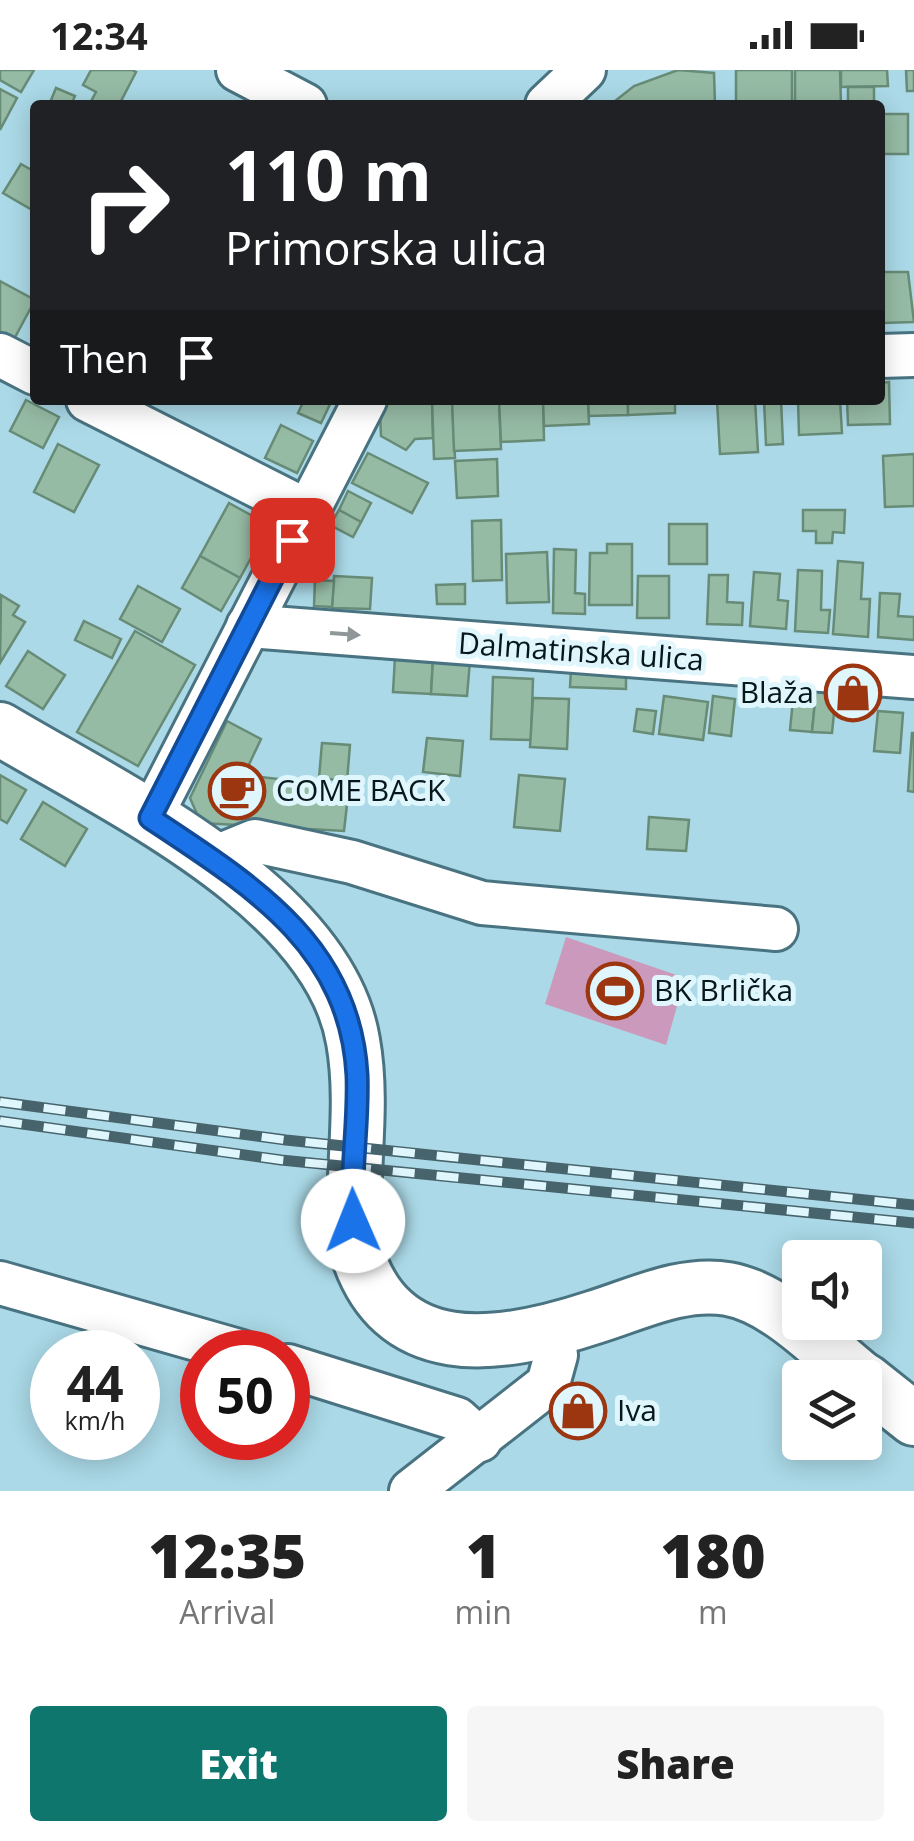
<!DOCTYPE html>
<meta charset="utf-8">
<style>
:root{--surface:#fff;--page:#f6f6f6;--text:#222;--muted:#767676;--accent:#0f766e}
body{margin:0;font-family:"Open Sans",sans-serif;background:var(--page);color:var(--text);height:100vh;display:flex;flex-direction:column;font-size:38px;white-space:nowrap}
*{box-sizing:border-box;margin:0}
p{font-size:32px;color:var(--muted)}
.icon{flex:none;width:55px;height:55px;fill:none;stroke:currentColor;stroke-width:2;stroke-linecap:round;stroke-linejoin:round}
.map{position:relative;height:1421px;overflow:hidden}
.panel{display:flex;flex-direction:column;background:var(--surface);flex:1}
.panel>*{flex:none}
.top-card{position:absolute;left:30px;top:30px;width:855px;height:305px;border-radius:10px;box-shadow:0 5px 25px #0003;background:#202124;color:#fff;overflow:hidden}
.buttons{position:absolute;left:782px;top:1170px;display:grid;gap:20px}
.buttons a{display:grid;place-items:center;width:100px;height:100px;border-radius:10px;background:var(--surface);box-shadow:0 5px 25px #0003;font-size:50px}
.speed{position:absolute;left:30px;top:1260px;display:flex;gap:20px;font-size:50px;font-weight:700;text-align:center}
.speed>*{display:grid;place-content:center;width:130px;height:130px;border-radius:50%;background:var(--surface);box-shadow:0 5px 25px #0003;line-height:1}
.speed small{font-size:25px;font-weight:400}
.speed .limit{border:15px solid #d22;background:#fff;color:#111}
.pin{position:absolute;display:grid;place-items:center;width:85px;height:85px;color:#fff;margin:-42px;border-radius:20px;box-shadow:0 5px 15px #0006}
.me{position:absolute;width:110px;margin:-55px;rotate:359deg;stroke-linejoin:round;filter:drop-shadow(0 0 8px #0008)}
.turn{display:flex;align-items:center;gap:35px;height:210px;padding:0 30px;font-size:45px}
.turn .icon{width:130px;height:130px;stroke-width:2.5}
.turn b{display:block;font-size:70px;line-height:85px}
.then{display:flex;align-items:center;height:95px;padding:0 30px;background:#0003;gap:20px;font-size:38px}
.eta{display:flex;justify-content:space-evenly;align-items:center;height:170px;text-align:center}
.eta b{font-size:60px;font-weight:800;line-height:70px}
.cta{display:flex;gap:20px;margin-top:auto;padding:20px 30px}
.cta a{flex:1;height:115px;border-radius:10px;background:var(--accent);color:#fff;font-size:40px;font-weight:800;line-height:115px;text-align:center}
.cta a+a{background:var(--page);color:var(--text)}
.status{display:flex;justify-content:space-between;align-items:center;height:70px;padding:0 50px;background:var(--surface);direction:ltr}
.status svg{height:28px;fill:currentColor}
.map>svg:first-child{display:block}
</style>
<div class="status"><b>12:34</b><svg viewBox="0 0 49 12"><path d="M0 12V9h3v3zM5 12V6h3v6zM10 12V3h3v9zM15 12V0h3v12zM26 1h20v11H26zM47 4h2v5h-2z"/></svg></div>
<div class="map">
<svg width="914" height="1421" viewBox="0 0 914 1421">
<rect width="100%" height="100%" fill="#abd9e7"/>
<polygon fill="#cb99bb" points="566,867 685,908 666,975 545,934"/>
<g fill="#96bba5" stroke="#678b76" stroke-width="2.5">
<polygon points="0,0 34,0 21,22 0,10"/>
<polygon points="91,0 132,0 136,2 119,35 89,35 96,22 83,15"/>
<polygon points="678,0 714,3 715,35 610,35 634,16"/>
<rect x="736" y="0" width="56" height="35"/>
<polygon points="795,0 840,0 841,35 795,35"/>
<polygon points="841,0 887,0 888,16 841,17"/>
<polygon points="906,0 914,0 914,21 907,21"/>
<rect x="848" y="17" width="26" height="18"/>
<polygon points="56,18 75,26 71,35 49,35"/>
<polygon points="0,19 17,28 0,60"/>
<rect x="880" y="44" width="28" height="40"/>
<polygon points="21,94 35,102 34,141 3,123"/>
<polygon points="882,202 908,202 914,252 883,253"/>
<polygon points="0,211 35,230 13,271 0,264"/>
<polygon points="889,312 890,354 848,355 847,330 880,330 880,313"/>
<polygon points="26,330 59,347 43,378 10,361"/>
<polygon points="304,330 332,330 321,353 298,343"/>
<polygon points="391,330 432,330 433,368 415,369 406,380 381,366 380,343"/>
<polygon points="432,330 452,330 455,388 434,389"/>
<polygon points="452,330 499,330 501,379 454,381"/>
<polygon points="499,330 543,330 544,370 501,372"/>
<polygon points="543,330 588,330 589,354 544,356"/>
<polygon points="588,330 628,330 628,345 589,346"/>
<polygon points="628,330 675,330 675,343 628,345"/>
<polygon points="717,330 755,330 758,382 720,384"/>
<polygon points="764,330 781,330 783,374 766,375"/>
<polygon points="798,330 840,330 842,363 799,365"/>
<polygon points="281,355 313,371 297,403 265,388"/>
<polygon points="58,374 99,395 74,442 34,422"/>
<polygon points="368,383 428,413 412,443 352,413"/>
<polygon points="914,384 914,436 885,437 883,386"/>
<polygon points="497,389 498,426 457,428 455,391"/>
<polygon points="348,421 371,433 361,452 339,440"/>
<polygon points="229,433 269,455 240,508 200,486"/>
<polygon points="339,440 361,452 353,467 330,455"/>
<polygon points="803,440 845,440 844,463 833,462 832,473 816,473 816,461 803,461"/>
<polygon points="501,450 502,510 473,511 472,451"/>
<rect x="669" y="454" width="38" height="40"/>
<polygon points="607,474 632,474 632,535 589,535 590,483 607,483"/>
<polygon points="554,479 576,480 575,523 585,524 585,544 553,543"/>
<polygon points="547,482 549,532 507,533 506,484"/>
<polygon points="200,486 240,508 221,541 182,518"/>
<polygon points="838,491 863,493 861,529 870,529 868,567 833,564"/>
<polygon points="798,500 822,501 821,540 830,540 828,563 795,561"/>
<polygon points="754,502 780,504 778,530 788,531 786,559 750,556"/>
<polygon points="709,505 728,505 727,532 743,533 742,555 707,554"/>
<polygon points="334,506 372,508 370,539 332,538"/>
<polygon points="638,506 669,506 669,548 637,548"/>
<polygon points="315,510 334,511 332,537 314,536"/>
<polygon points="465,514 465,534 437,534 436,515"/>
<polygon points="138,516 180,539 162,572 120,549"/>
<polygon points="880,523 900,524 898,546 914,547 914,570 878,567"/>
<polygon points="1,525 19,536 13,545 25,552 0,593"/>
<polygon points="84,551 121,569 112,588 75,570"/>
<polygon points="135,561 195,595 138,696 77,662"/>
<polygon points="28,581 65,605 43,639 6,616"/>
<polygon points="395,587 433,589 431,624 393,622"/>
<polygon points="433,589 470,591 467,626 431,624"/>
<polygon points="571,599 626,601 626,619 570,617"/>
<polygon points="493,607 533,609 531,670 491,669"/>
<polygon points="757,609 791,612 789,632 755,630"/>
<polygon points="795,609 817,611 812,662 790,660"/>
<polygon points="817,611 837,613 832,663 812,662"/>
<polygon points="837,613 873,616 871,637 835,634"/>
<polygon points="664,626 708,632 703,670 659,664"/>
<polygon points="713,626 735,629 731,666 709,663"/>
<polygon points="533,628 569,629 567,679 530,677"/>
<polygon points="637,639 656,641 653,664 634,661"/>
<polygon points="878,641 903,643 900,683 874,681"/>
<polygon points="227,651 261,669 244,705 349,717 344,761 201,753 190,728"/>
<polygon points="912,663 914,663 914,722 908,721"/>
<polygon points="427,668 463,671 460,706 423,702"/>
<polygon points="322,673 350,675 347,711 319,708"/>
<polygon points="0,705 26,720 7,753 0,749"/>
<polygon points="519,705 565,709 560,761 514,757"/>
<polygon points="43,732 87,759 65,796 21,769"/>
<polygon points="649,747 689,750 686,781 647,779"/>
</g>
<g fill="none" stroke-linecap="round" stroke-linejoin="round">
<g stroke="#497380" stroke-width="48">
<g id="minor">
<polyline points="238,0 305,35"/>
<polyline points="547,35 584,0"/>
<polyline points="0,285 35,303"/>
<polyline points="880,286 914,285"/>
<polyline points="88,330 307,441"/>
<polyline points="248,556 914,607"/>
<polyline points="150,748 365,330"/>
<polyline points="211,789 255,771 352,792 482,833 776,859"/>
<polyline points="0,1213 242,1282"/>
<polyline points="288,1296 457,1349 480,1370"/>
<polyline points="411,1421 548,1314 556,1285 549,1260"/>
</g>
</g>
<g stroke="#497380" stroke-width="58">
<g id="major">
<path d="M0,659C115,728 329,827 353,971C365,1037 350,1108 355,1176C389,1296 498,1279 595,1247C637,1234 683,1211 728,1219C778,1228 823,1278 861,1308"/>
<polyline points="865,1310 914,1349"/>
</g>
</g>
<use href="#minor" stroke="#fff" stroke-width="42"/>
<use href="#major" stroke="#fff" stroke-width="52"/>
<g stroke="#47636b" stroke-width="11">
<g id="rail">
<polyline points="0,1032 286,1070 914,1135"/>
<polyline points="0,1051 281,1090 914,1153"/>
</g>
</g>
<use href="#rail" stroke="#dff6fd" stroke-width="8" stroke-dasharray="22" stroke-linecap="butt"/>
</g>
<defs><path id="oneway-solid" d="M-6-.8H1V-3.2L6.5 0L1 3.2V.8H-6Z" transform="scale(2.5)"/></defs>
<use fill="#8f9799" href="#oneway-solid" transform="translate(345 564) rotate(4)"/>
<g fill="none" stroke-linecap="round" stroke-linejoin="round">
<g stroke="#114b97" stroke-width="25">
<path id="route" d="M292,470L150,748C249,814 350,874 357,1005C359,1053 350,1102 353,1151"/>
</g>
<use href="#route" stroke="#1a73e8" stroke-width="18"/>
</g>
<defs>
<g id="shop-ring" transform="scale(2.875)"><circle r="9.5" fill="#dff6fd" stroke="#9c3610" stroke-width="1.5"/><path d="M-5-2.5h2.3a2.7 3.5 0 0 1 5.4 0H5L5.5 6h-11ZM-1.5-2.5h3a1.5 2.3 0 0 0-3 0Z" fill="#9c3610"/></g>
<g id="cafe-ring" transform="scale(2.875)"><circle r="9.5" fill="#dff6fd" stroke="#9c3610" stroke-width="1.5"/><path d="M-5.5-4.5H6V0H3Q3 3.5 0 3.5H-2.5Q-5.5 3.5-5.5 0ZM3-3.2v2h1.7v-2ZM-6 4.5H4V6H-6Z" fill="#9c3610"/></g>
<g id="stadium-ring" transform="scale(2.875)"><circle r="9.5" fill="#dff6fd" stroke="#9c3610" stroke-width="1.5"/><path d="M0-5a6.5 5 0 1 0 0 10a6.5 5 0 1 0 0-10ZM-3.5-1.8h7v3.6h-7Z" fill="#9c3610"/></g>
</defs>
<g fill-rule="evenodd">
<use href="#shop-ring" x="853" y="623"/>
<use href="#cafe-ring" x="237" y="721"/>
<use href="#stadium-ring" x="615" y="921"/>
<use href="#shop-ring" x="578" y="1341"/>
</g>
<g text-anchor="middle" stroke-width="10" stroke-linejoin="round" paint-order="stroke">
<g font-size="30" fill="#07181d" stroke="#dff6fd">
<text transform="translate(581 582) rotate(4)" y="10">Dalmatinska ulica</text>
</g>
<g font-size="30" fill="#07181d" stroke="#dff6fd" text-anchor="start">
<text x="814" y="633" text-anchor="end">Blaža</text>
<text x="276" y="731">COME BACK</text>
<text x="654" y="931">BK Brlička</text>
<text x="617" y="1351">Iva</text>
</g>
</g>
</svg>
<div class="buttons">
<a><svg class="icon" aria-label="sound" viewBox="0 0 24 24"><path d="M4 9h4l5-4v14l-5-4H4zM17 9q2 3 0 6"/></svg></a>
<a><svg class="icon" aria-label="layers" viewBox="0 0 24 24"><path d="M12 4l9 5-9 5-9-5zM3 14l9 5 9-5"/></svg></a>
</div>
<div class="speed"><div>44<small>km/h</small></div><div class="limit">50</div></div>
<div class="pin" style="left:292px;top:470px;background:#d93025"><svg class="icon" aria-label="arrive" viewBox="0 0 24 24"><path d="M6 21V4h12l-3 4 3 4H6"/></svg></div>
<svg class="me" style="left:353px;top:1151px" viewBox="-20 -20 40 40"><circle r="19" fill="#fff"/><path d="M0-13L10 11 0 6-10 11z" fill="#1a73e8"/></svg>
<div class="top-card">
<div class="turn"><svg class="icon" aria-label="right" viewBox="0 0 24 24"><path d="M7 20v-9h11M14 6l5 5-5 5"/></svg><div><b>110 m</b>Primorska ulica</div></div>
<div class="then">Then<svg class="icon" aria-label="arrive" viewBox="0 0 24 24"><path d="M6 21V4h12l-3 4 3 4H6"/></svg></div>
</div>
</div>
<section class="panel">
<div class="eta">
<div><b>12:35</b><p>Arrival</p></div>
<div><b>1</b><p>min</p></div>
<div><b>180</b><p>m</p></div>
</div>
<div class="cta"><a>Exit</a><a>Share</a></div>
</section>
